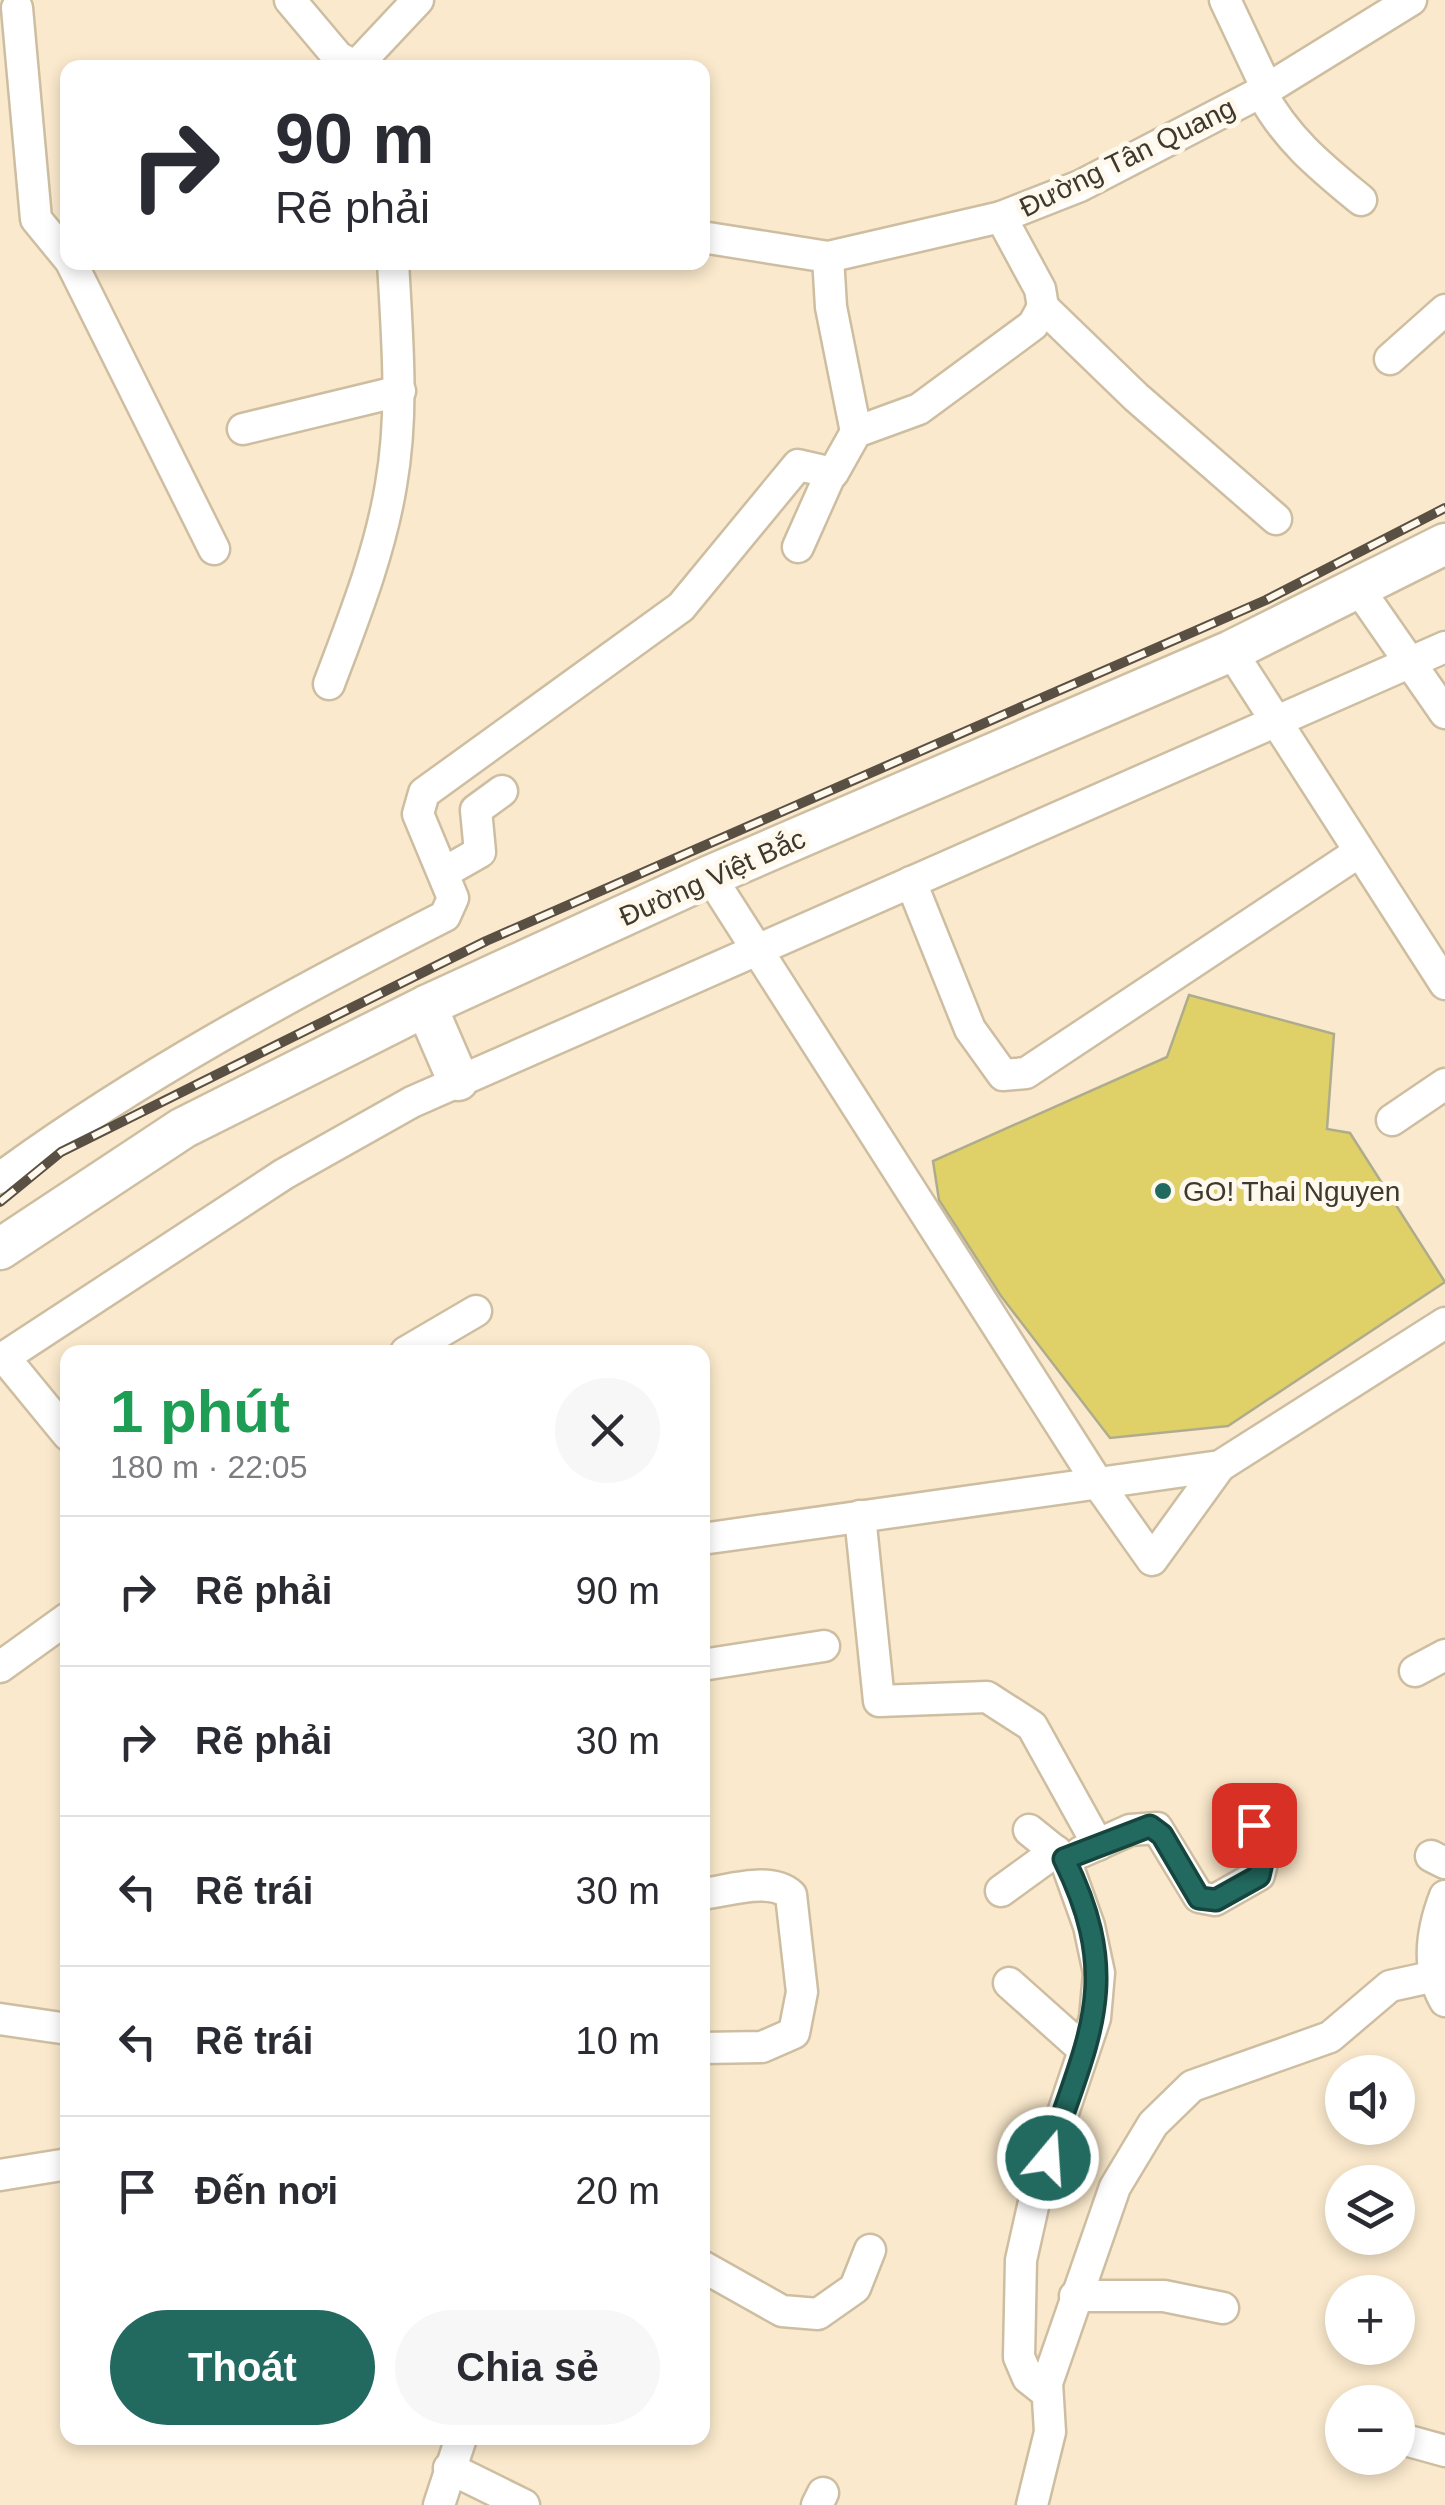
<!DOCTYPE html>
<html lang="vi">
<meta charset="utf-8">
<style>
:root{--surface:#fff;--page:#f7f7f7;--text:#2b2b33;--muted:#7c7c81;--line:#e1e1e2;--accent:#226a60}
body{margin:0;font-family:Arial,sans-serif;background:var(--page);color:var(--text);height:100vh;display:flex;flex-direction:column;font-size:38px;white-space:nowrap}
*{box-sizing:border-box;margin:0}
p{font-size:32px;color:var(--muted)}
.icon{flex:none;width:55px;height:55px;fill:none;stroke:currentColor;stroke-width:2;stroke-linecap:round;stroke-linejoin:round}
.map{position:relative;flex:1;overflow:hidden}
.details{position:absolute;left:60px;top:1345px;width:650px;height:1100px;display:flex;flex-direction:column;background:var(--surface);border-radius:20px;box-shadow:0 5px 15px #0003}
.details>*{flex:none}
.banner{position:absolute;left:60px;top:60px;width:650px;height:210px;border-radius:20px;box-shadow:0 5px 15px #0003;background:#fff;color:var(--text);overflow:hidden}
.tools{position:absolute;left:1325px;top:2055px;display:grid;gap:20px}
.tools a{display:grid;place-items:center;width:90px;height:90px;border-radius:50%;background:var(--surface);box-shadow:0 5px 15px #0003;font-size:50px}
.pin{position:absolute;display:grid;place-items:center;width:85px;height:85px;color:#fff;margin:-42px;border-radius:20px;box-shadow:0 5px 15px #0006}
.me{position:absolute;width:110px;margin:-55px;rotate:18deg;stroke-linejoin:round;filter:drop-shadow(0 0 8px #0008)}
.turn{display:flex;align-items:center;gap:35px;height:210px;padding:0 50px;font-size:45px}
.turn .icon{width:130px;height:130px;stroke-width:2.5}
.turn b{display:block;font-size:70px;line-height:85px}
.round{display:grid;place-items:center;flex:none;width:105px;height:105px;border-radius:52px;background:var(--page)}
.overview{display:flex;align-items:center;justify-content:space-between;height:170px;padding:0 50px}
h1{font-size:60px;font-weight:700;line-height:75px;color:#1e9e55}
.primary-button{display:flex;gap:20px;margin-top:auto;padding:20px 50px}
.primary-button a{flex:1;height:115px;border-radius:60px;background:var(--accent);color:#fff;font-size:40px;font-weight:700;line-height:115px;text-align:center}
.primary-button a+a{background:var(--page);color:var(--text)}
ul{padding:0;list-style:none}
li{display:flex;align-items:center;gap:30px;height:150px;padding:0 50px;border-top:2px solid var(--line)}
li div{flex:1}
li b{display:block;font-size:38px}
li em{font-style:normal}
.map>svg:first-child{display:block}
</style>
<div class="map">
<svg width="1445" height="2505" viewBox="0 0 1445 2505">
<rect width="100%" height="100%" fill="#fae9cc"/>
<polygon fill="#dfd167" stroke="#afac8d" stroke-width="2.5" points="1189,995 1334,1034 1327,1129 1350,1133 1445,1282 1228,1426 1110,1438 1001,1296 939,1200 933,1161 1167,1057"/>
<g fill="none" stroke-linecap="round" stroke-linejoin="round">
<g stroke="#cebea1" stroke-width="35">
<g id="minor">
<polyline points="290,0 338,57 358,68"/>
<polyline points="1225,0 1267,89"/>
<polyline points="17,8 36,219 68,258"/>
<polyline points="356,66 418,0"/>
<path d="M1261,92C1286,139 1321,167 1361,200"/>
<polyline points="1001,217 1040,289 1043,307 1136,397 1276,519"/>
<polyline points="702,237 828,257 1001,217 1080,186 1267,89 1411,0"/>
<polyline points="828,257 831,307 856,432"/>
<polyline points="71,262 214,549"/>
<polyline points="1390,359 1445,310"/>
<polyline points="243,429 400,391"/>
<polyline points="798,547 831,473"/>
<polyline points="1356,585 1445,713"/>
<polyline points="1231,651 1445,984"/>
<path d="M329,684C353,620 380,553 391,485C404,411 397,337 393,262"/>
<polyline points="445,872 480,852 476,810 502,791"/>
<polyline points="710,876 1099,1485 1152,1560 1220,1466"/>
<polyline points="911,882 970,1029 1003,1075 1026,1073 1359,852"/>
<polyline points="1392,1120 1445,1084"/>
<path d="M0,1178C139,1076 292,994 445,916L453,898L418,814L424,793L681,607L798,465L833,473L856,432L919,409L1033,325L1043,307"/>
<polyline points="406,1352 476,1311"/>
<polyline points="4,1357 68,1435"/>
<polyline points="0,1360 284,1174 412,1102 1445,647"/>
<polyline points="860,1516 879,1701 987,1697 1032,1726 1098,1845"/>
<polyline points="702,1539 1220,1466 1445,1323"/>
<polyline points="702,1665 824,1646"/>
<polyline points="0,1667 68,1618"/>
<polyline points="1415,1671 1445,1655"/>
<polyline points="1029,1830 1065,1859 1089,1926 1099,1973 1095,2018 1036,2193 1021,2260 1019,2357 1028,2378 1047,2393"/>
<polyline points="1081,1852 1130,1830 1157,1828 1199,1897 1215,1900 1259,1875 1262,1863 1249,1801"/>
<polyline points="1431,1856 1445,1863"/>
<polyline points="1001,1891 1056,1851"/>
<path d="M702,1894C728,1891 771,1876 791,1895L802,1992L794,2033L762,2047L702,2048"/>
<path d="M1445,1896C1431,1932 1426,1968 1445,2001"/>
<polyline points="1009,1983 1084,2050"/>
<polyline points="0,2019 68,2029"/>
<polyline points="0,2175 68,2164"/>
<polyline points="702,2266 782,2311 818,2314 855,2288 870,2250"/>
<polyline points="1075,2296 1164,2296 1223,2308"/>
<polyline points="1398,2438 1445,2451"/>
<polyline points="449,2468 524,2505"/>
<polyline points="439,2505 461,2438"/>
<polyline points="817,2505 823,2493"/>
<polyline points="1032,2505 1050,2432 1047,2383 1115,2187 1153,2124 1192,2086 1330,2037 1390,1986 1445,1974"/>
</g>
</g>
<g stroke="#cebea1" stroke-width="45">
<g id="major">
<polyline points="426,1006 458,1080"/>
<polyline points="0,1249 183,1128 426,1006 710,876 1231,651 1445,544"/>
</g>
</g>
<use href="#minor" stroke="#fff" stroke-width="30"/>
<use href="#major" stroke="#fff" stroke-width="40"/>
<g stroke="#595043" stroke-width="10">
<polyline id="rail" points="0,1202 61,1152 486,941 1266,600 1445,508"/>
</g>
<use href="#rail" stroke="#fff8ec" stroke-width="6" stroke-dasharray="19" stroke-linecap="butt"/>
</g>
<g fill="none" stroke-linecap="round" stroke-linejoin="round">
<g stroke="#16453e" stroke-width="25">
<path id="route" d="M1048,2158C1087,2039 1125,1982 1064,1859L1150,1826L1162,1835L1199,1898L1216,1900L1259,1876L1262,1863L1254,1825"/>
</g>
<use href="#route" stroke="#226a60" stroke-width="18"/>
</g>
<circle fill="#226a60" stroke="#fff8ec" stroke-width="4" cx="1163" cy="1191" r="10"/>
<g text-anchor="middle" stroke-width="10" stroke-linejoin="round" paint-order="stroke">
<g font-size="28" fill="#3f382d" stroke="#fff8ec">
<text transform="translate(1127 157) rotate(-26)" y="10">Đường Tân Quang</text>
<text transform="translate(712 877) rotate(-24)" y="10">Đường Việt Bắc</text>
</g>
<g font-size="28" fill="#3f382d" stroke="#fff8ec" text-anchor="start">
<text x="1183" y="1201">GO! Thai Nguyen</text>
</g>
</g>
</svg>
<div class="tools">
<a><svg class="icon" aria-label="sound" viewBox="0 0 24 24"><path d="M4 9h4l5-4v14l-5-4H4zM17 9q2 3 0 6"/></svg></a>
<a><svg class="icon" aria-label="layers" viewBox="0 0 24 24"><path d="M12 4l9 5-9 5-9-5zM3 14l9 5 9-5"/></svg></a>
<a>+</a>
<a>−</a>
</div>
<div class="pin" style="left:1254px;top:1825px;background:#d93025"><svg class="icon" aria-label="arrive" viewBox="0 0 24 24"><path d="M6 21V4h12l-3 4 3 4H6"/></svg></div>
<svg class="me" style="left:1048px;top:2158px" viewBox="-20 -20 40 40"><circle r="17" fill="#226a60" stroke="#fff" stroke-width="3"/><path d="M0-11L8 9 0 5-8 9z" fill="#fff"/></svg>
<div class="banner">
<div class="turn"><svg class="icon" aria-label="right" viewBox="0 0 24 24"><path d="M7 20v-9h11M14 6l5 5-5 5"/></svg><div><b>90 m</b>Rẽ phải</div></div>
</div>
<section class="details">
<div class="overview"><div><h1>1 phút</h1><p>180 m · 22:05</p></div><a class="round"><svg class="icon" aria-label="close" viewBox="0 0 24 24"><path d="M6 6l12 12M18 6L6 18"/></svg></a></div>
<ul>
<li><svg class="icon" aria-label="right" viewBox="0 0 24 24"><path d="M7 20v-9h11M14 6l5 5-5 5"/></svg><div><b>Rẽ phải</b></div><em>90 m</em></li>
<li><svg class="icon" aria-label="right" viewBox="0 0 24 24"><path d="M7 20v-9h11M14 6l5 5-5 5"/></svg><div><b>Rẽ phải</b></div><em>30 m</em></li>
<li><svg class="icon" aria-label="left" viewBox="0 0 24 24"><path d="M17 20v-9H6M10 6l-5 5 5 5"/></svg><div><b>Rẽ trái</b></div><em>30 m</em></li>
<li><svg class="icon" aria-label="left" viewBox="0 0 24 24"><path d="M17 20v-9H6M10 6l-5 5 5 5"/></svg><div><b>Rẽ trái</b></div><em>10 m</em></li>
<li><svg class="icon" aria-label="arrive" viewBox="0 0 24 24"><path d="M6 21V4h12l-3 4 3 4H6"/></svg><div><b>Đến nơi</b></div><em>20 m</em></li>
</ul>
<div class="primary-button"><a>Thoát</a><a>Chia sẻ</a></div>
</section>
</div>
